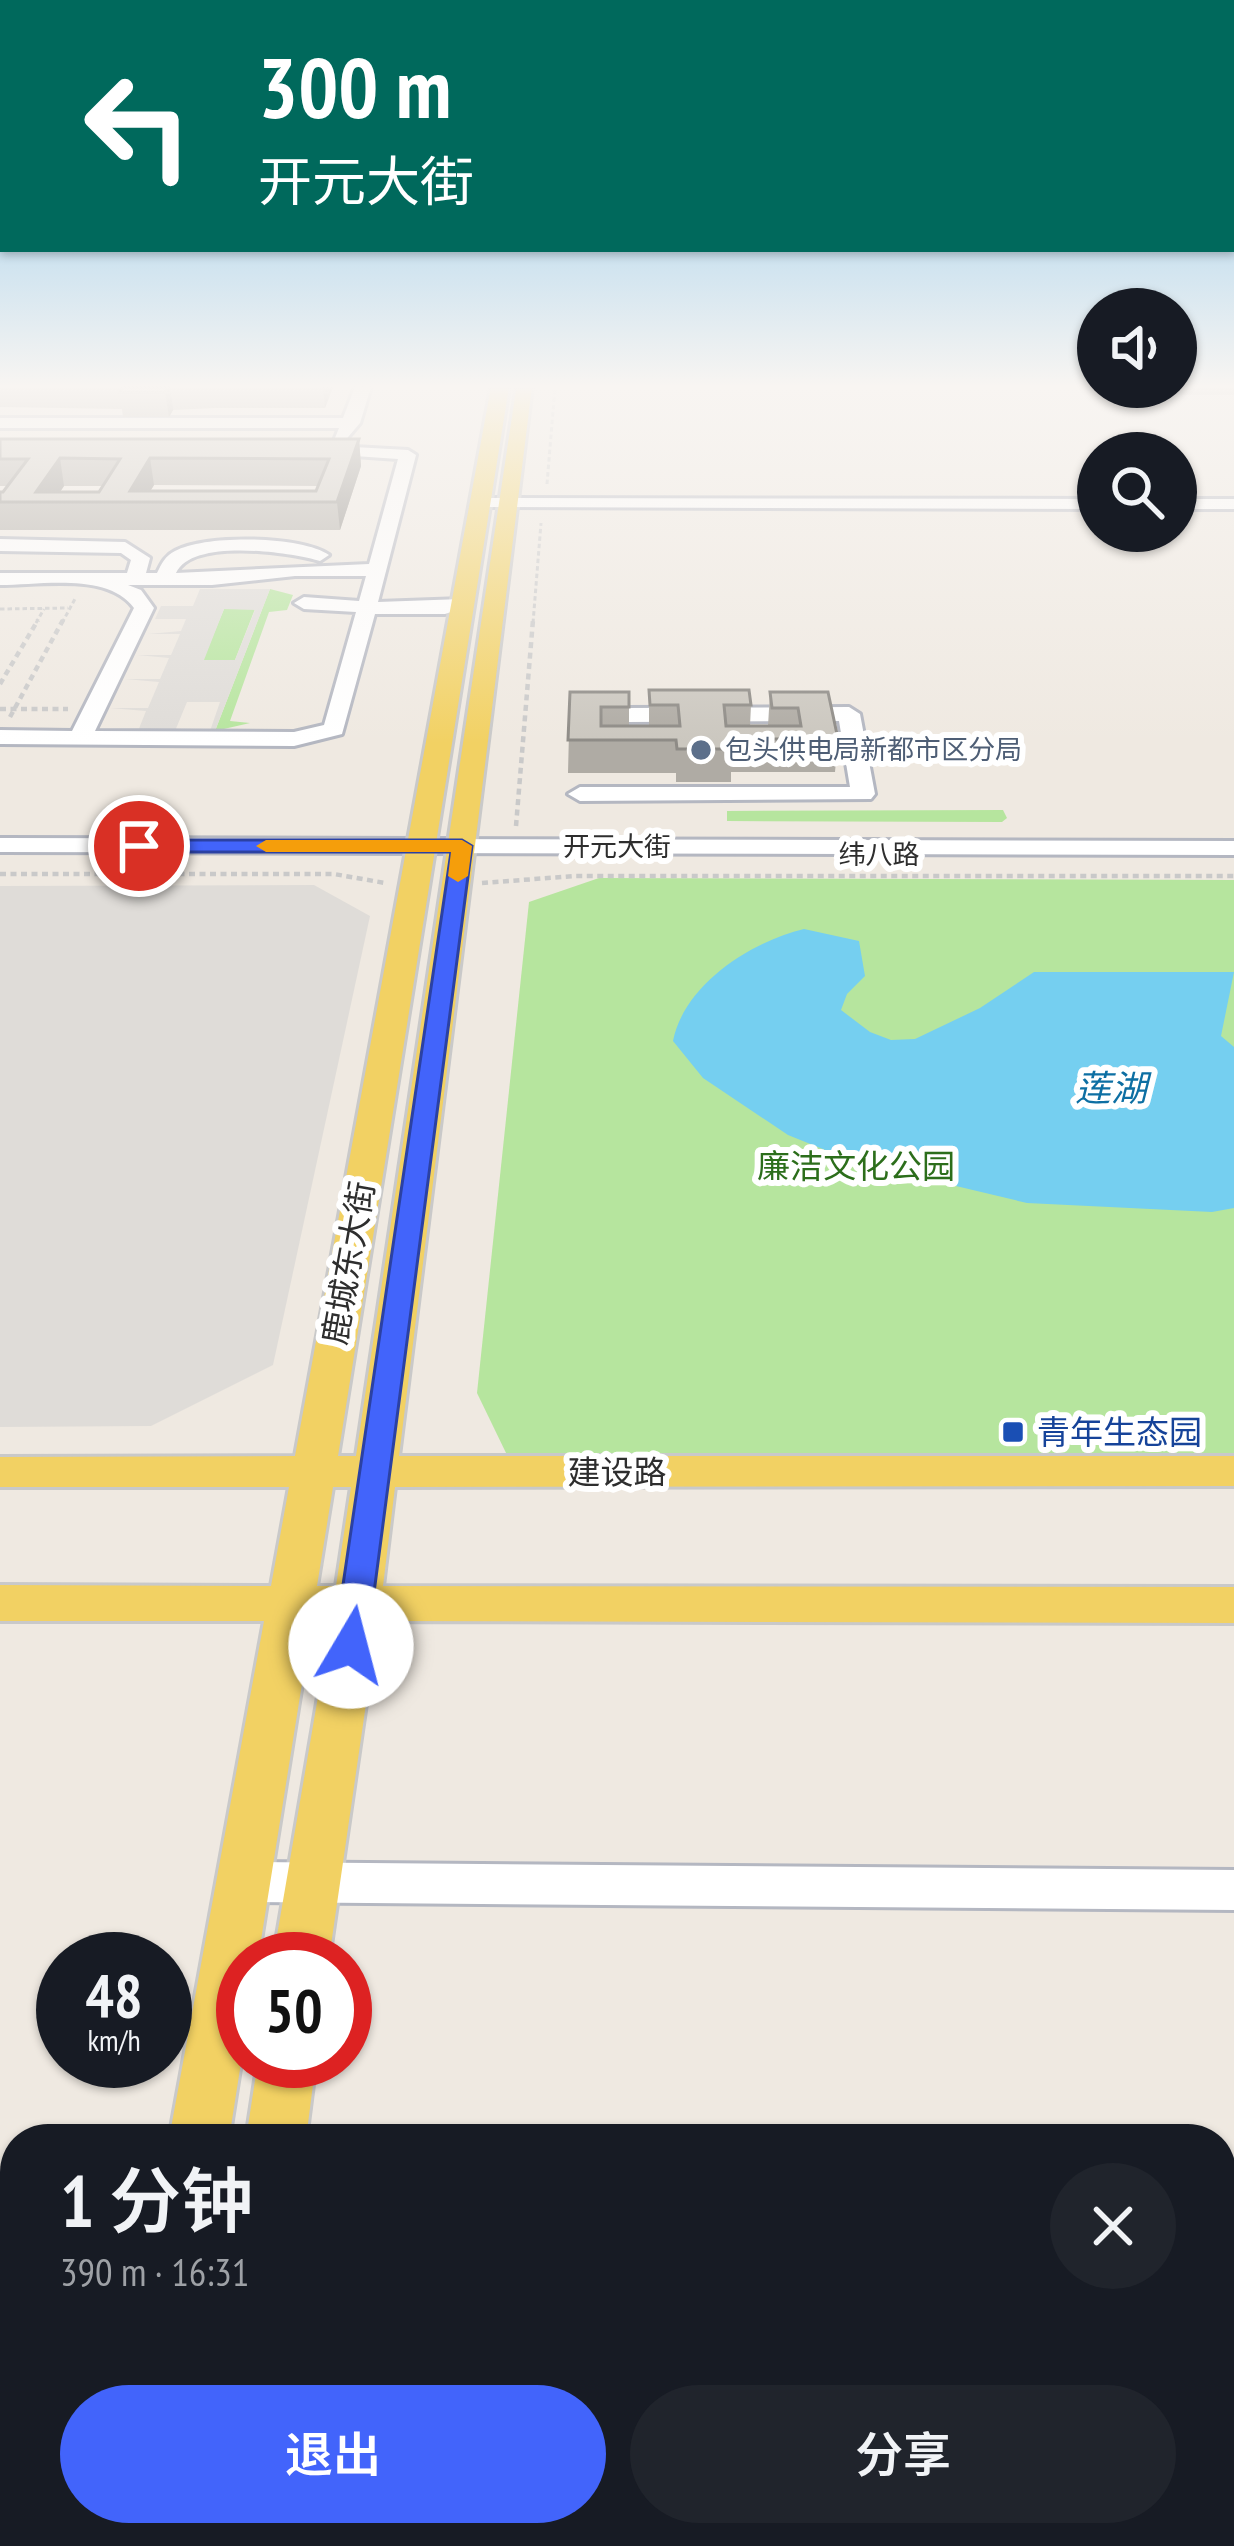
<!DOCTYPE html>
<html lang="zh">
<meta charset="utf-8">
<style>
:root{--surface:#171b24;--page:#20242c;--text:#f1f3f6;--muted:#9ea1a6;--accent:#4264fb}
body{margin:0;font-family:"PT Sans Narrow","Noto Sans SC",sans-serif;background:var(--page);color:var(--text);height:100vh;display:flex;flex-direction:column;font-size:45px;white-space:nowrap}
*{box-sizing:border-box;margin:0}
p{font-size:39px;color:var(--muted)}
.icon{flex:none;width:66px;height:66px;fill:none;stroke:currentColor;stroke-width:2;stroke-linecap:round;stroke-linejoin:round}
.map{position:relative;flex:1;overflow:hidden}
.sheet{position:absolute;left:0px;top:2124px;width:1236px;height:423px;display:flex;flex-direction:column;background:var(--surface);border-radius:48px 48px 0 0;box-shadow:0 3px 9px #0004}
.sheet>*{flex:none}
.banner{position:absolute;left:0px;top:0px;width:1236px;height:252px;box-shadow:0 3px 9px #0004;background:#00695c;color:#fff;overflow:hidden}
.controls{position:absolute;left:1077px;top:288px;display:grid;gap:24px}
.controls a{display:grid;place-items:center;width:120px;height:120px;border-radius:50%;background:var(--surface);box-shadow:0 3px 9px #0004;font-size:60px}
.speed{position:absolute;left:36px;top:1932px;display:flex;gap:24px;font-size:60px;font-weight:700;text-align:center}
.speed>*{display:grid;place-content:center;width:156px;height:156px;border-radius:50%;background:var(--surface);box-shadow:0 3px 9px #0004;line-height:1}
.speed small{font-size:30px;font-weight:400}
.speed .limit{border:18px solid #d22;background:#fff;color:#111}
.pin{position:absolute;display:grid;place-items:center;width:102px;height:102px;color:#fff;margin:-51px;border:6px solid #fff;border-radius:50%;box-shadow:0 3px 12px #0007}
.me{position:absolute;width:132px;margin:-66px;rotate:8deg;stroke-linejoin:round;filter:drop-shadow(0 0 9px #0008)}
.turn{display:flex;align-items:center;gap:42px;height:252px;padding:0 60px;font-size:54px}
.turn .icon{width:156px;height:156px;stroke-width:2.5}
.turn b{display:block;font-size:84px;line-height:102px}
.round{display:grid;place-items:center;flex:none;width:126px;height:126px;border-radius:63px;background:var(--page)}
.head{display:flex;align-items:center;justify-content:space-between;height:204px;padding:0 60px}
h1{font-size:72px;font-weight:600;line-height:90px}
.primary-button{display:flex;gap:24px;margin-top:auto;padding:24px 60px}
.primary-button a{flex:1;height:138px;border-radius:72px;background:var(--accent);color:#fff;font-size:48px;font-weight:600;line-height:138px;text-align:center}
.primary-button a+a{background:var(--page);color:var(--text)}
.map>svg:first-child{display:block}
</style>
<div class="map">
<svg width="1234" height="2546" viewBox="0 0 1234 2546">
<rect width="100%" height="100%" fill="#efe9e1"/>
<g fill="#b6e59e">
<polygon points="270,589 293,595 287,610 269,612 230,721 250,723 215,731"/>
<polygon points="224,609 255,609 235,660 203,660"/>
<polygon points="1003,810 1007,818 1002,822 727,821 727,811"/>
<polygon points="599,878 1234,880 1234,1453 507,1455 477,1393 529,902"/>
</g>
<g fill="#dfdcd8" fill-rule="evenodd">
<path d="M200,589H270L215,731H210L220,702H187L175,731H138L146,711L110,708H148L159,682L125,679H160L169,658L137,655H171L180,634H148L181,631L186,619H155L161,606H193ZM224,609L255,610L235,660H204Z"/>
<polygon points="314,885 370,916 273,1365 151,1426 0,1427 0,886"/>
</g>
<path fill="#75cff0" d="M804,929L859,941L865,976L847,994L841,1010L870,1032L891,1040L915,1039L980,1008L1034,972H1234L1221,1036L1234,1047V1208L1212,1212L1027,1203L855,1162L788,1135L703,1078L673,1041C684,985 750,942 804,929Z"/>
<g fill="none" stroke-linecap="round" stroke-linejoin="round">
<g stroke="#b4b7c1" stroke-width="6">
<g id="minor">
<polygon points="355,387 371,387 360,423 343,443 335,438 339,428 0,428 0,418 343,418"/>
<path d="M317,445L408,450L416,455L378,602L462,599L472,605L445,614H375L342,734L294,746L0,744V730L72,731L134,608C108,572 40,585 0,585V573H127L131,560L121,553L0,551V539L125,542L150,558L146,573H157C162,563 165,556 175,551C206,534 302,536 329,555L320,561C288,552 192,538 176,573L369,564L398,459L311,453L309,450ZM295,576H366L359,601L304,597L294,603L304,609L356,612L324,725L294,732L95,731L154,608L141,590L128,585H212Z"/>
<polygon points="480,498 1098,499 1098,509 474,507 474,499"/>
<rect x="1176" y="499" width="58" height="10"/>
<polygon points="849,707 860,714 875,794 871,799 580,801 568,794 580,787 850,787 839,721 626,722 615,715 626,708"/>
<polygon points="0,838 1234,841 1234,855 0,852"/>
<polygon points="242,1862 1234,1870 1234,1910 242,1902 226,1896 219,1882 226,1868"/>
</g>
</g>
<g stroke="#c9c9c9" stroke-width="6">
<g id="major">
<path d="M491,387H509L338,1456H356L516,390L532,387L399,1456H1234V1486L395,1487L383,1586L1234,1587V1623L378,1621L329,1959H273L331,1621H312L258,1959H243V2050L229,2139H169L264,1621H0V1585L271,1586L289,1487H0V1457L295,1456ZM333,1487H351L336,1586H317Z"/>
<polygon points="258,2061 316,2061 306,2139 246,2139"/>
<polygon points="98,2532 166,2532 165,2546 95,2546"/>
<polygon points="187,2532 255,2532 254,2546 184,2546"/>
</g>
</g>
<g stroke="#c9c9c9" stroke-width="3" stroke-dasharray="4.5 3" stroke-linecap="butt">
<polyline points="547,484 555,387"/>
<polyline points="0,609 68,608"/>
<polyline points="36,623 44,609"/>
<polyline points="62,623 76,597"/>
<polyline points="533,623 541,523"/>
</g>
<g stroke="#c9c9c9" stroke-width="4.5" stroke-dasharray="6 4.5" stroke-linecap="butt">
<polyline points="0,684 38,620"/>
<polyline points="0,709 68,709"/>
<polyline points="10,717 63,620"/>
<polyline points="516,826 533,620"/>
<polyline points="0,874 334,874 385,883"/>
<polyline points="482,883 575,876 1234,876"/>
</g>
<use href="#minor" fill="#fff" fill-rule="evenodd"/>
<use href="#major" fill="#f2d163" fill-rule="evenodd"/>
</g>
<g fill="#afaba4" fill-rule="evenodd">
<polygon points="0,387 333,387 325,408 215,408 173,410 169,417 123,417 122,409 0,407"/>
<polygon points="1138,387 1234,387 1234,395 1142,395"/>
<path d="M0,439H359L361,466L340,530H0V492H3L8,486H0ZM154,485L318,486L316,491H150ZM64,486H103L99,492H60Z"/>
<polygon points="649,690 751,705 750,726 768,726 770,692 828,692 838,739 835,772 731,772 731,782 676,782 676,773 568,773 570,692 629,692 629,726 649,726"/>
</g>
<g fill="#8e8b86">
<polygon points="168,387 170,387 173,410 169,417 165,392"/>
<polygon points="323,387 333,387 325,408"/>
<polygon points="359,439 361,466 340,530 337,502"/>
<polygon points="60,458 64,486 53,502 36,492"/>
<polygon points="150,458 154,485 144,502 130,491"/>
</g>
<g fill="#cbc7bf" stroke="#8e8b86" stroke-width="3" fill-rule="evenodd">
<polygon points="123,387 168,387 165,392 120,392"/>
<path d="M0,439H359L337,502H0V492H3L28,459H0ZM60,458L120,459L99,492H36ZM150,458L329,459L316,491H130Z"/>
<polygon points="649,690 749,690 751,705 724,705 726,726 801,726 798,708 772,708 770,692 828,692 838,739 732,739 732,749 677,749 676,740 568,740 570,692 629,692 629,707 601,707 601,726 680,726 678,705 650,705"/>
</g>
<linearGradient id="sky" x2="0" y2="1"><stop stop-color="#7abfeb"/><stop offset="0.52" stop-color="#f8f5f2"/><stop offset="1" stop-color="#f8f5f2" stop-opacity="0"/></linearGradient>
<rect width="1234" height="743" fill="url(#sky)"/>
<polygon fill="#4264fb" stroke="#2b41a3" stroke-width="3" points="462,840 472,846 367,1646 363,1655 351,1658 339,1655 334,1646 451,852 139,852 129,846 139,840"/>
<polygon fill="#f59e0b" points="462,840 472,846 468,876 458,882 448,876 451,852 266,852 256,846 266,840"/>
<circle fill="#5c6f8a" stroke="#fff" stroke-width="4.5" cx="701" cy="750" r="12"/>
<rect fill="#1a4fb4" stroke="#fff" stroke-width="4.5" x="1001" y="1420" width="24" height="24" rx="6"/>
<g text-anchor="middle" stroke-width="12" stroke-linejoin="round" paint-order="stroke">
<g font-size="27" fill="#4e5e75" stroke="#fff" text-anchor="start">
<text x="725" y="759">包头供电局新都市区分局</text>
</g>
<g font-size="27" fill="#2e2e2e" stroke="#fff">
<text x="617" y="856">开元大街</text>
<text x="879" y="864">纬八路</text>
</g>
<g font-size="33" fill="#2c6e1b" stroke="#fff">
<text x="856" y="1178">廉洁文化公园</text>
</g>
<g font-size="33" fill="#2e2e2e" stroke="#fff">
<text transform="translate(348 1263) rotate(-80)" y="12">鹿城东大街</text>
<text x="617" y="1484">建设路</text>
</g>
<g font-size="33" fill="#164399" stroke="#fff" text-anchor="start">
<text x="1037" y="1444">青年生态园</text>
</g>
<g font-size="36" font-style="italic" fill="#0d6fa3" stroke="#fff">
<text x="1111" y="1101">莲湖</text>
</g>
</g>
</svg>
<div class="controls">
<a><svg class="icon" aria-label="sound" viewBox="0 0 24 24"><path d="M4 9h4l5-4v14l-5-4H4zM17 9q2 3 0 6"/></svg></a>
<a><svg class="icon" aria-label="search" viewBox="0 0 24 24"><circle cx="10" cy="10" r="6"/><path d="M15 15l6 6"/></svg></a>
</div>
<div class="speed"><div>48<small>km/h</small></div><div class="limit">50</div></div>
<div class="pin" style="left:139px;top:846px;background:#d93025"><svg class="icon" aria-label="arrive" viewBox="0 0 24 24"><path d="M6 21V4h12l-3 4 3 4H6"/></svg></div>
<svg class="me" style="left:351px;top:1646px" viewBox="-20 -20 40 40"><circle r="19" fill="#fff"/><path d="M0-13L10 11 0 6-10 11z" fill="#4264fb"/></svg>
<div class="banner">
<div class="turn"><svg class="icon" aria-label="left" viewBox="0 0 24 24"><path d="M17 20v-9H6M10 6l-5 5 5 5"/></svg><div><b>300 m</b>开元大街</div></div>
</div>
<section class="sheet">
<div class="head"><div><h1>1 分钟</h1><p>390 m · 16:31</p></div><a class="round"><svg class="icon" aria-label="close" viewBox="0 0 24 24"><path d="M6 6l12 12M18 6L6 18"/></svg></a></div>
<div class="primary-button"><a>退出</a><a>分享</a></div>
</section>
</div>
